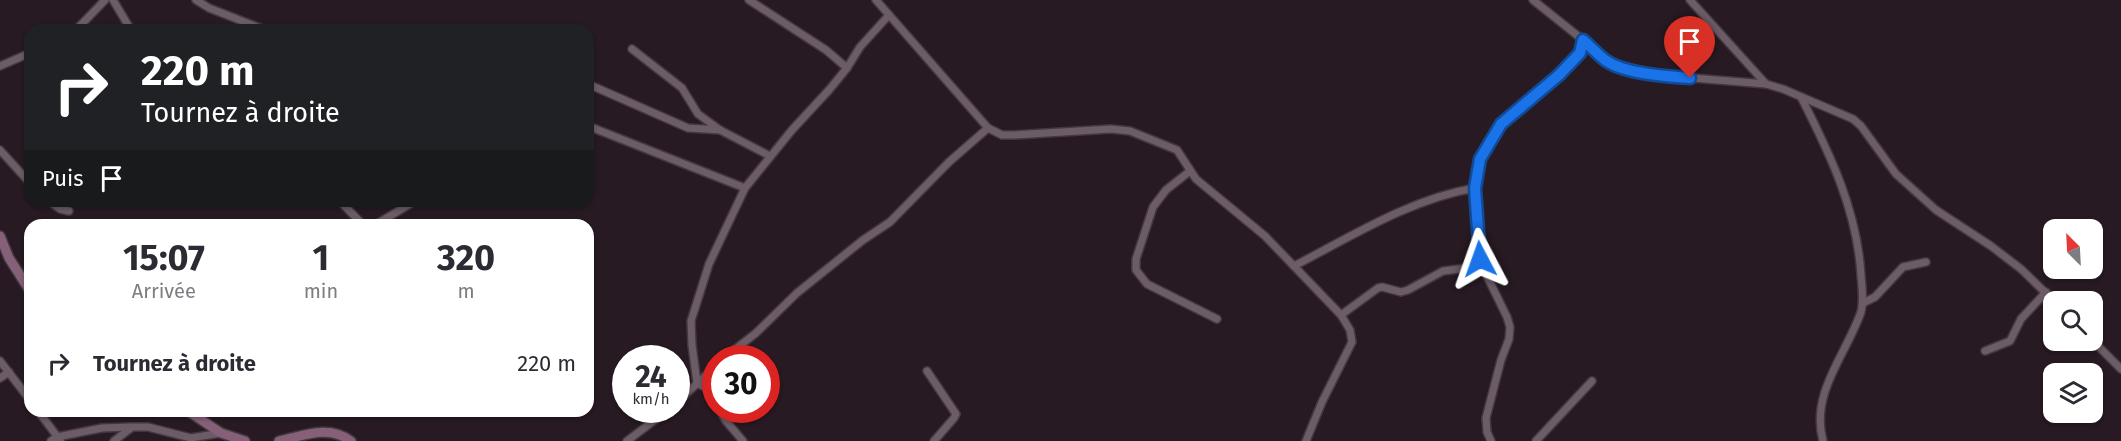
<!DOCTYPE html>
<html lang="fr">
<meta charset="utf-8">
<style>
:root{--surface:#fff;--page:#f2f2f3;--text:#2b2b33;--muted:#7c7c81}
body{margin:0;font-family:"Fira Sans",sans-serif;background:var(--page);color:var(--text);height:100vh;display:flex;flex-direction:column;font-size:22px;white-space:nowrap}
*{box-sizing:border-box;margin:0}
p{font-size:20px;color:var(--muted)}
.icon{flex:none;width:33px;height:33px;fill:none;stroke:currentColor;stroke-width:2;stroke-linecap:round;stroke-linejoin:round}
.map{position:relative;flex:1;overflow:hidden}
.sheet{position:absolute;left:24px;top:219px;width:570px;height:198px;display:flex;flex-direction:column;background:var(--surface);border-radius:18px;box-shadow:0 2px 4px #0004}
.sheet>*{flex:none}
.hud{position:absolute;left:24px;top:24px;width:570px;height:183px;border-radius:18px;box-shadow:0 2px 4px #0004;background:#202124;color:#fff;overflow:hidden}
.needle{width:39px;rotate:336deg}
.fabs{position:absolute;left:2043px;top:219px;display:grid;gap:12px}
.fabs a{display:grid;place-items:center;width:60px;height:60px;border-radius:12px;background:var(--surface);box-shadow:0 2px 4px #0004;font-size:30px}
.speed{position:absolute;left:612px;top:345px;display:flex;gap:12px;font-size:30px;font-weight:700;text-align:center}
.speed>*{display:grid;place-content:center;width:78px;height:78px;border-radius:50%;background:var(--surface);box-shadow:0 2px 4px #0004;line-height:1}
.speed small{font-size:15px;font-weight:400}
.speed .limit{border:9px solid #d22;background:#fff;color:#111}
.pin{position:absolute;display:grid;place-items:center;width:51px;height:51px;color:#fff;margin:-62px -26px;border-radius:50% 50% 50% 0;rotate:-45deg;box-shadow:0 0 6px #0007}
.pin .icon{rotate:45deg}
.me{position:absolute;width:66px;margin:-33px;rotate:356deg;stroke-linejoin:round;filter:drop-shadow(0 0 4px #0008)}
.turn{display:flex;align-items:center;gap:21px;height:126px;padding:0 18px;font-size:27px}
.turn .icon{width:78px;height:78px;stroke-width:2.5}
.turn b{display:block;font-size:42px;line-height:51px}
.then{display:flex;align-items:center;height:57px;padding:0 18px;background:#0003;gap:12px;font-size:22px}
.eta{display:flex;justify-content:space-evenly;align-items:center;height:102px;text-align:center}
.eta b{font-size:36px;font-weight:700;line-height:42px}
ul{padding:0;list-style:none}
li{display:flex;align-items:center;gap:18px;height:84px;padding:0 18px}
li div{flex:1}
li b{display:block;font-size:22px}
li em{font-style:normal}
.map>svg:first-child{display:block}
</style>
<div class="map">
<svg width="2121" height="441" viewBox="0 0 2121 441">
<rect width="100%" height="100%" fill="#271a22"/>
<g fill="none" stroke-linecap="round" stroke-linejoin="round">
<g stroke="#42383f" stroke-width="10">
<g id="street">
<polyline points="113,0 131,30"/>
<polyline points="196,0 209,8 265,30"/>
<polyline points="749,0 826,50 847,68"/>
<polyline points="876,0 988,128 1002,135 1014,135 1111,129 1130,131 1177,150 1196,179 1265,236 1341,315 1350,330 1352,342 1322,402 1306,441"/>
<polyline points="1533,0 1583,40 1604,59 1615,65 1668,76 1766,84 1783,89 1853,119 1861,126 1896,174 1936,210 1991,246 2021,269 2055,302"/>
<polyline points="1690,0 1766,84"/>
<polyline points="76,30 105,0"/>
<polyline points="632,49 682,88 698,114 720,130 770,156"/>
<polyline points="0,66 30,53"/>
<polyline points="588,84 688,128 720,130"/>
<path d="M1801,97C1830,154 1857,210 1861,275C1862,288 1864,300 1861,312C1846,355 1810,393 1823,441"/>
<polyline points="588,126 745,188"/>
<polyline points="0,150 30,183"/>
<polyline points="1190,171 1166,190 1153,207 1136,259 1136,270 1147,284 1217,319"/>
<polyline points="49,201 60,209 69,211"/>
<polyline points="340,201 363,225"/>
<polyline points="375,225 415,201"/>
<path d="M1294,266C1352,236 1410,199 1475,188"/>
<polyline points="1863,303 1875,297 1903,267 1926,262"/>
<polyline points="1341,315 1378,288 1382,287 1401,292 1408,290 1443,271 1482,266"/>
<polyline points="2092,340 2121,369"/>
<polyline points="1985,351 2010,341 2021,319 2046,292"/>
<polyline points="724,358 756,333 797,293 863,240 890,222 949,162 988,128"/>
<polyline points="0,361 30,400"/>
<polyline points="927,371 956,414 954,418 934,441"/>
<polyline points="0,378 9,372"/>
<polyline points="716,400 707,388 697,383 692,345 691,321 709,264 745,188 792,130 829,90 847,68 860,47 889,15"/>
<polyline points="676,403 716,366"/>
<polyline points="720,410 726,421 743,441"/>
<polyline points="38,411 60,440"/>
<polyline points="51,441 57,437 102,428 131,427 148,427 191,438 221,433"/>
<polyline points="114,441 131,428"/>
<polyline points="627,441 668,410"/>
<polyline points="1491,441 1487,432 1486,418 1501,360 1509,339 1510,327 1507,317 1482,266 1475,188 1477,169 1480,159 1501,124 1559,75 1580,53 1583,40"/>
<polyline points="1536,441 1592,381"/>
</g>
</g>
<g stroke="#42383f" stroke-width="12">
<g id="secondary">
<polyline points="0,236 9,258 30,291"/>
<polyline points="188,411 221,433 245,441"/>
<path d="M279,441C303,436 328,424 351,441"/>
</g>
</g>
<use href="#street" stroke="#6b5c65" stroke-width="7"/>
<use href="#secondary" stroke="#866079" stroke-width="9"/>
</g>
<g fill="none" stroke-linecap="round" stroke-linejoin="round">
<g stroke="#114b97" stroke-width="15">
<path id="route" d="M1480,259L1475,188L1480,159L1501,124L1559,75L1580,53L1583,40C1590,46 1597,54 1605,60C1624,74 1666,76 1690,78"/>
</g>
<use href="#route" stroke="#1a73e8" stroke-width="10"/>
</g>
</svg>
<div class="fabs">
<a><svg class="needle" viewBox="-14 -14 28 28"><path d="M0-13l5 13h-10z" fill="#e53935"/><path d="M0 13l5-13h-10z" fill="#7c7c81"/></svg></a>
<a><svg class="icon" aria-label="search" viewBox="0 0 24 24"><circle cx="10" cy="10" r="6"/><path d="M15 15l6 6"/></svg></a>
<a><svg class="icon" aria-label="layers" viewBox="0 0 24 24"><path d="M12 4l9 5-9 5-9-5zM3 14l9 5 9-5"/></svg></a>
</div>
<div class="speed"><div>24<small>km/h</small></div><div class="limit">30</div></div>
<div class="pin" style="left:1690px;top:78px;background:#d93025"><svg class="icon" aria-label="arrive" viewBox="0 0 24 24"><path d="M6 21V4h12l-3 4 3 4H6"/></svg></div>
<svg class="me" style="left:1480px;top:259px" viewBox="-20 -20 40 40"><path d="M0-17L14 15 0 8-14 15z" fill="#1a73e8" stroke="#fff" stroke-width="4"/></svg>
<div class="hud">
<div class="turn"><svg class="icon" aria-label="right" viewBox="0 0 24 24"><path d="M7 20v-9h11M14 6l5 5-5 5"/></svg><div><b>220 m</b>Tournez à droite</div></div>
<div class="then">Puis<svg class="icon" aria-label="arrive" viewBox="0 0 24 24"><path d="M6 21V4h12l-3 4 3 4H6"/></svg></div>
</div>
<section class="sheet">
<div class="eta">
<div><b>15:07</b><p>Arrivée</p></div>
<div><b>1</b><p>min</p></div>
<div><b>320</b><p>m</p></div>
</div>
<ul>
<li><svg class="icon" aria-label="right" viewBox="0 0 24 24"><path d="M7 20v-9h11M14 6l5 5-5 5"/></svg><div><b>Tournez à droite</b></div><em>220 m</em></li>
</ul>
</section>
</div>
